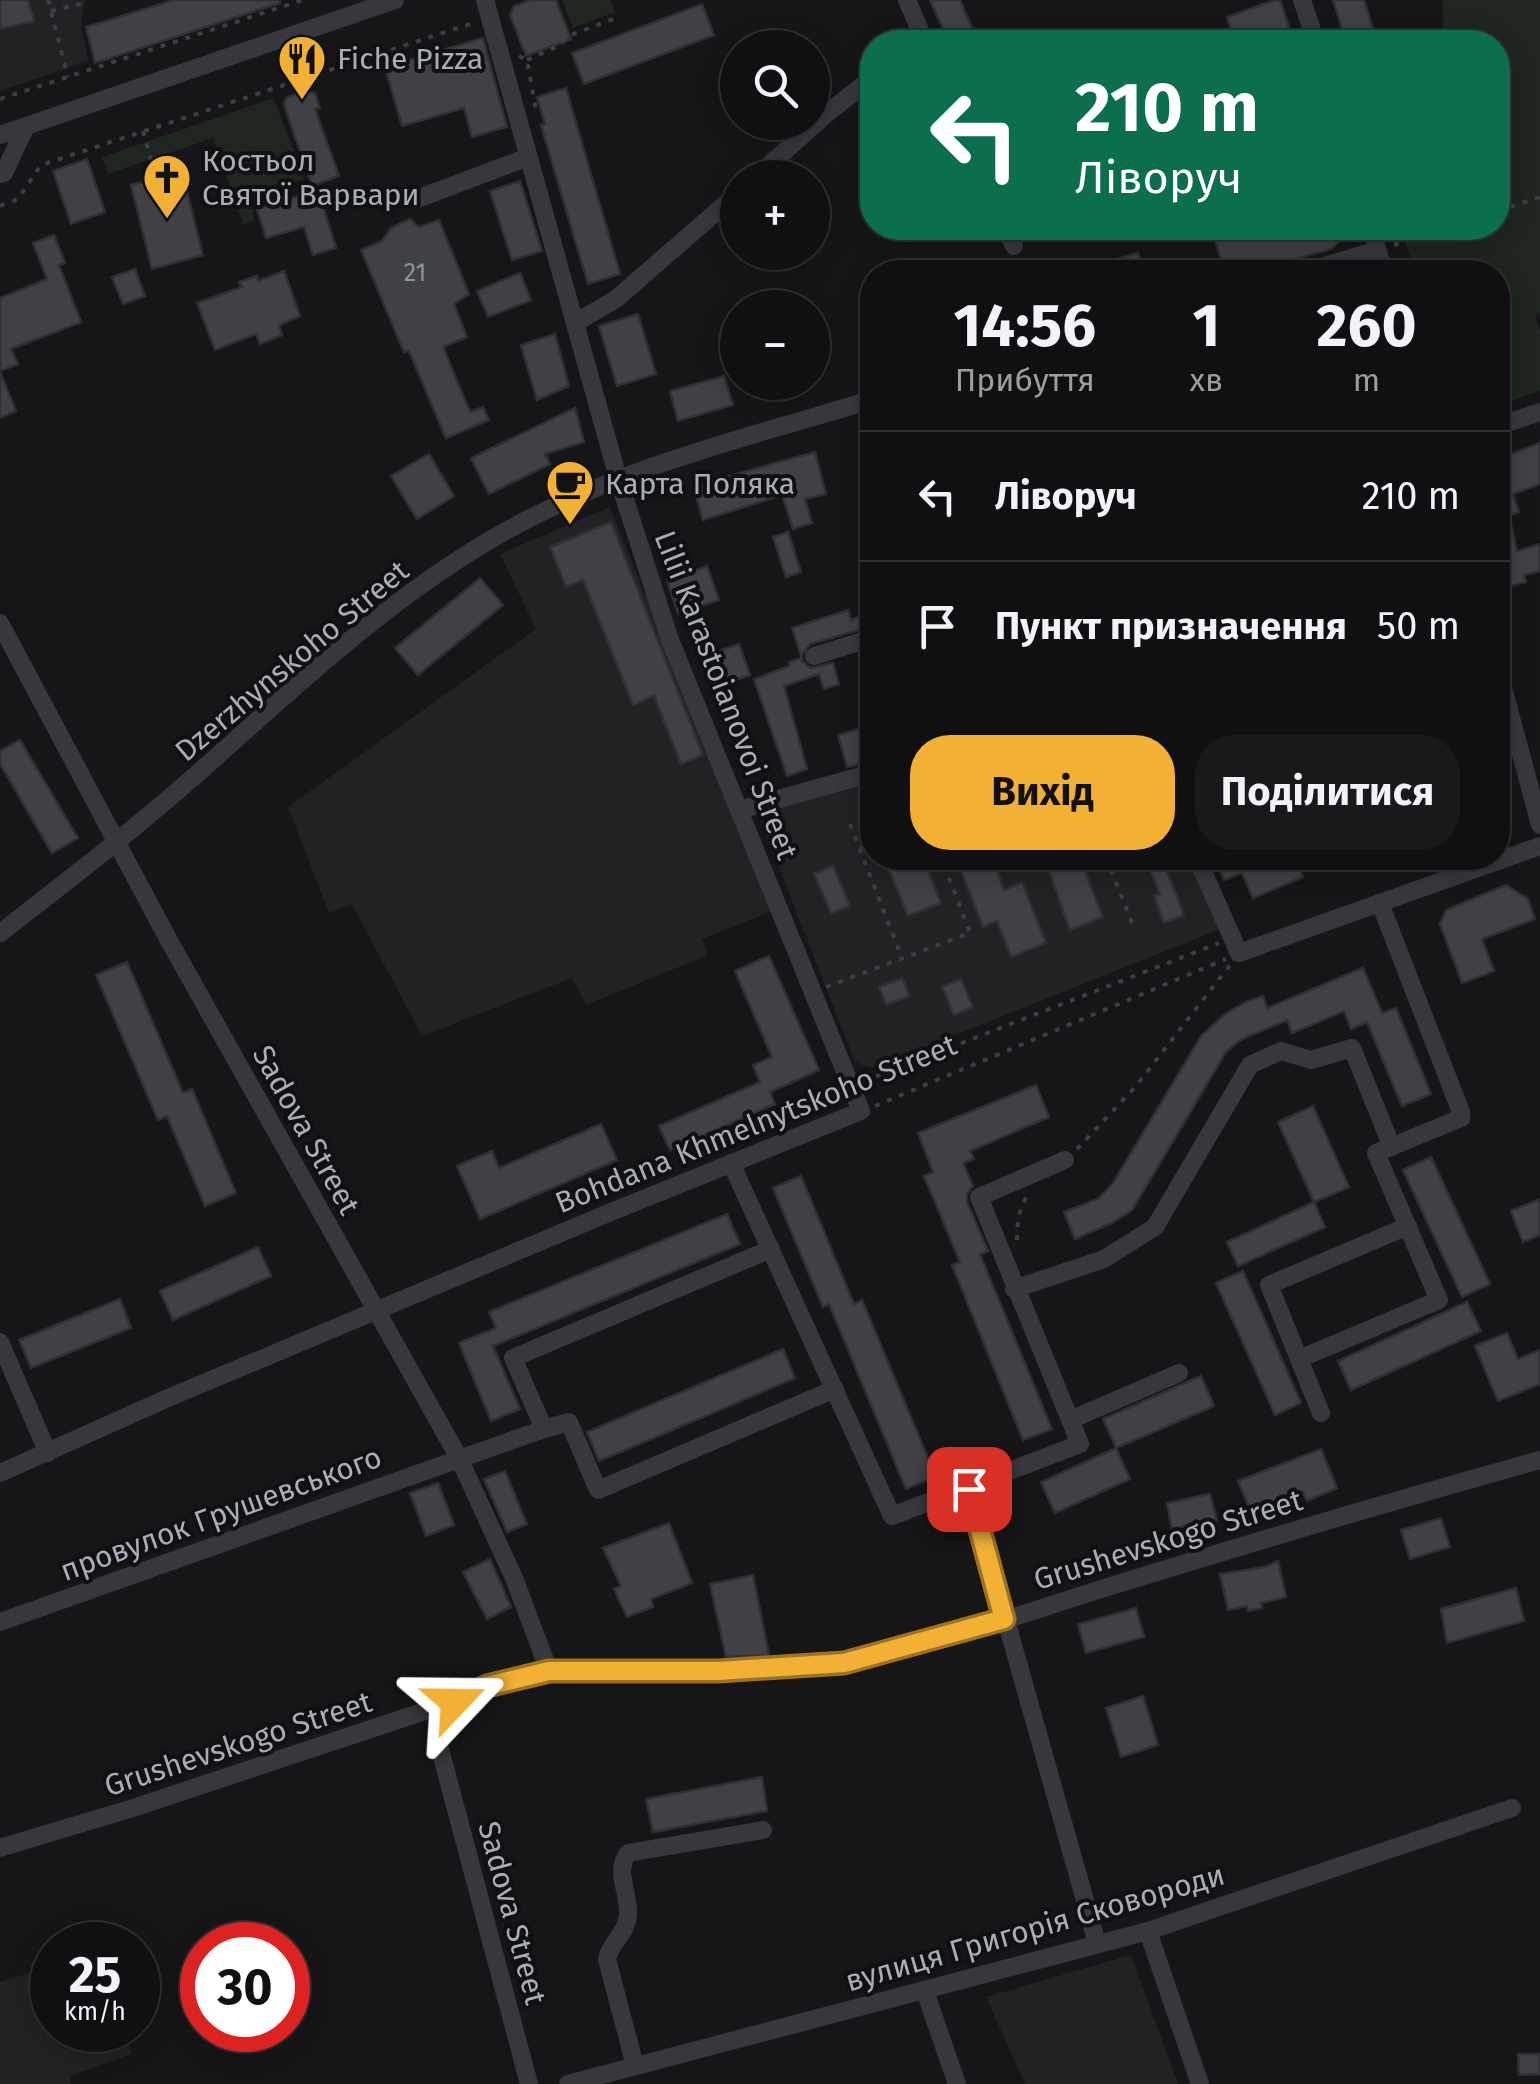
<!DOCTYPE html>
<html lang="uk">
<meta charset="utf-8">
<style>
:root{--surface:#101012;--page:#19191b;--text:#f1f3f6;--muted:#9c9d9f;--line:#303032;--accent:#f2b134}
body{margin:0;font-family:"Fira Sans",sans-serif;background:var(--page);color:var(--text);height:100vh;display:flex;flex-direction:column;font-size:38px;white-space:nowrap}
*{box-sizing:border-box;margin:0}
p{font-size:32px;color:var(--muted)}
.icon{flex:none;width:55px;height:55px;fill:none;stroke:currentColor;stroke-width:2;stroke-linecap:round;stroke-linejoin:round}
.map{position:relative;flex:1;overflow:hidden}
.side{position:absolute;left:860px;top:260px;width:650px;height:610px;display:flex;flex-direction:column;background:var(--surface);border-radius:40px;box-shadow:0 5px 25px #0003,0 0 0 2px var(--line)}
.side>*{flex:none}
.banner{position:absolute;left:860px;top:30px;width:650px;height:210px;border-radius:40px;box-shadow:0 5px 25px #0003,0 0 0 2px var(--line);background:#0b6e4f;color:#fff;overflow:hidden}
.tools{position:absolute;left:720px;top:30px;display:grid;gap:20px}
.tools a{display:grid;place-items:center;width:110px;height:110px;border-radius:50%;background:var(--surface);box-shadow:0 5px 25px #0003,0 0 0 2px var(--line);font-size:50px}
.speed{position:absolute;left:30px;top:1922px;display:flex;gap:20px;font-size:50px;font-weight:700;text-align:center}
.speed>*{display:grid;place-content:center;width:130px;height:130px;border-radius:50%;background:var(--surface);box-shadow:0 5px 25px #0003,0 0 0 2px var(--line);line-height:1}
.speed small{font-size:25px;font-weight:400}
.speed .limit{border:15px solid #d22;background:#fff;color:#111}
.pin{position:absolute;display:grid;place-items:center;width:85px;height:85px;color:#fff;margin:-42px;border-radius:20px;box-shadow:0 5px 15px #0006}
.me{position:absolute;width:110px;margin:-55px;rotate:67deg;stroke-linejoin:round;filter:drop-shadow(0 0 8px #0008)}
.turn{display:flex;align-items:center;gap:35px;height:210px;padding:0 50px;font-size:45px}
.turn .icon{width:130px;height:130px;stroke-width:2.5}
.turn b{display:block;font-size:70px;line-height:85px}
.eta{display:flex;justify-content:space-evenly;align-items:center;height:170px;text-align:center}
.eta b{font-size:60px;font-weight:700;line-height:70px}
.cta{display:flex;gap:20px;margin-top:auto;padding:20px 50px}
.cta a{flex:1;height:115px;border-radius:40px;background:var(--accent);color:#111;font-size:40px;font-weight:700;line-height:115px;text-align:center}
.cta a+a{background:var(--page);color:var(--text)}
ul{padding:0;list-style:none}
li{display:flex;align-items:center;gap:30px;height:130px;padding:0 50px;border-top:2px solid var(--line)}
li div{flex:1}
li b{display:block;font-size:38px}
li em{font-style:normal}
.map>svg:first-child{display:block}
</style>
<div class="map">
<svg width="1540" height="2084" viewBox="0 0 1540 2084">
<rect width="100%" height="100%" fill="#161618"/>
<g fill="#222225">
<polygon points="0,0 85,0 81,26 88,61 0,91"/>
<polygon points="610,507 772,911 702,939 708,955 586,1005 572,978 422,1036 352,904 329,913 288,807 536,629 500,554"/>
<polygon points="872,771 872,858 1194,858 1223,928 873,1068 855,1062 758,814"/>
<polygon points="1131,1955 1178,2084 1025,2084 986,1997"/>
<polygon points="52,1966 52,2030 124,2030 132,2054 70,2076 71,2084 0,2084 0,1982"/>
</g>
<g fill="#1e261f">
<polygon points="562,0 611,0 615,12 573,28"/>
<polygon points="1442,0 1540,0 1540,313 1535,315 1540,331 1540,391 1498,405 1498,272 1414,272 1402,228 1498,228 1498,42 1444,42"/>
<polygon points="274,98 304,179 256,193 252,207 254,221 243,224 213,138 108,174 102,157"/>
</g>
<g fill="#404145" stroke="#303034" stroke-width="2.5">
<polygon points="0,0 28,0 34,21 0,29"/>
<polygon points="174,0 280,0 280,3 95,63 86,27"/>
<polygon points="531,0 556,0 571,39 526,56 510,15 514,6"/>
<polygon points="930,0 960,0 978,42 949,42"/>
<polygon points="1275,0 1280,0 1294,42 1258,42 1254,29 1233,36 1227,17"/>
<polygon points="1333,0 1364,0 1377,42 1346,42"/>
<polygon points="702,4 714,35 584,84 572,53"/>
<polygon points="483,38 507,127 472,137 464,108 402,126 385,67"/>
<polygon points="566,88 620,274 588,284 541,125 545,124 537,97"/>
<polygon points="305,91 315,93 320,108 315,109 339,176 312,186 284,105 286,98"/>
<polygon points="87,159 105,212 71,224 53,171"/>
<polygon points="182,172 203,255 152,269 131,185"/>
<polygon points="520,181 542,251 512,260 490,191"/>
<polygon points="318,190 336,248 313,255 304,227 266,238 257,209"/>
<polygon points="410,219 419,227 439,220 469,294 454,304 467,337 443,347 470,412 483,407 489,420 446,438 409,351 404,352 361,250 382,241 391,228"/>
<polygon points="1256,228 1354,228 1331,249 1248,272 1225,272 1215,240"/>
<polygon points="54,235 65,263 59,265 81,322 11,349 18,364 0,371 0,298 47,279 33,243"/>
<polygon points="1138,253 1144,272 1086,272 1085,268"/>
<polygon points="135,269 145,296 123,304 112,277"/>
<polygon points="284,271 300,316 279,325 282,335 260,344 256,334 215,350 197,303 242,287 239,282 257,276 258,281"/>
<polygon points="520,273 531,300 488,317 477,291"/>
<polygon points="638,314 656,374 617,386 599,326"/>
<polygon points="555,334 569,386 537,400 521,345"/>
<polygon points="0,372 16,411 0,418"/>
<polygon points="724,376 733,405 678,421 670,391"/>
<polygon points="759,382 808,382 808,387 764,399"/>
<polygon points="575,408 584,442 545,454 550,464 489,494 471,458"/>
<polygon points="1540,443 1540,484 1513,494 1519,512 1509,515 1517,551 1540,544 1540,571 1524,575 1526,582 1505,587 1498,558 1498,459"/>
<polygon points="815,452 826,494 805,499 812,523 793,529 782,495 703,520 693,486"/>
<polygon points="429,454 454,496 417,519 391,476"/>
<polygon points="611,522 703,755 681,764 654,696 633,705 583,580 566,587 550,547"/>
<polygon points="788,532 801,572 786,577 773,537"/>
<polygon points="707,566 719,600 678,614 667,580"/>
<polygon points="480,578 503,605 418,675 395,648"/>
<polygon points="848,610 851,620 872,612 872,626 810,644 802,654 802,661 810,668 833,663 839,684 824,689 819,674 784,686 807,769 787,776 754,679 790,666 789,662 802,658 792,628"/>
<polygon points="739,644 750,675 716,687 704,656"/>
<polygon points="872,651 872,688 869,689 859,655"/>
<polygon points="872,725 872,761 847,767 838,735"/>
<polygon points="20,740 78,838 52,853 0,764 0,751"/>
<polygon points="884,858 923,858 941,903 908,916"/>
<polygon points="956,858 992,858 1004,890 1022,882 1046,943 1011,957 997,921 983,927"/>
<polygon points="1145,858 1162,858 1184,915 1164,923 1154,896 1160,894"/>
<polygon points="1214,858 1295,858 1303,877 1253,898 1242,873 1224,880"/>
<polygon points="1080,859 1103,917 1070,930 1049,871"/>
<polygon points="833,866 850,906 831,913 814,874"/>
<polygon points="1506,885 1528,899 1535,919 1482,939 1494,971 1462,983 1440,924 1446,910"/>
<polygon points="769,956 819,1070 770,1092 775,1104 670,1150 659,1126 760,1082 753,1065 772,1057 735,971"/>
<polygon points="127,962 183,1093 192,1089 236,1193 205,1206 167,1116 158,1120 96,975"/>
<polygon points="1363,968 1382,1013 1396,1008 1431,1094 1402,1106 1367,1022 1351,1029 1344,1011 1292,1033 1287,1020 1240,1040 1226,1052 1132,1210 1114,1222 1075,1239 1064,1212 1098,1199 1113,1183 1201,1036 1225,1014 1246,1002 1263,996 1267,1008"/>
<polygon points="902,978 910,996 886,1005 879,987"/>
<polygon points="961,979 973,1007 954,1015 942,987"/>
<polygon points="1036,1085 1049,1117 970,1151 974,1159 963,1163 973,1186 967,1194 967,1202 988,1251 980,1254 1052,1429 1023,1440 952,1265 960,1262 924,1176 933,1172 918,1133"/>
<polygon points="1313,1106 1349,1187 1314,1202 1278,1122"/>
<polygon points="601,1124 617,1160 480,1219 457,1166 492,1151 499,1168"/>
<polygon points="1431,1157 1490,1284 1462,1297 1403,1170"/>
<polygon points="801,1176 854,1304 862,1300 936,1477 906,1489 829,1304 823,1307 773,1188"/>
<polygon points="1540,1199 1540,1235 1523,1242 1511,1211"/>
<polygon points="1314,1202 1325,1227 1238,1266 1227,1242"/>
<polygon points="727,1214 740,1244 493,1346 520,1409 491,1421 459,1343 496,1328 489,1312"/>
<polygon points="258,1247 271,1276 173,1320 160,1291"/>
<polygon points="1243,1271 1301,1403 1275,1415 1216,1283"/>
<polygon points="120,1299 131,1328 31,1368 19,1340"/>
<polygon points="1467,1302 1481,1331 1351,1390 1338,1361"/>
<polygon points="1507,1333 1518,1359 1540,1350 1540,1384 1498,1401 1475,1346"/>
<polygon points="783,1349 795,1378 599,1461 587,1432"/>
<polygon points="1201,1376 1214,1406 1116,1448 1103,1419"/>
<polygon points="1116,1448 1130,1479 1055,1513 1041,1482"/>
<polygon points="1321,1449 1337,1488 1307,1501 1302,1491 1251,1512 1238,1481"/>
<polygon points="505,1471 527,1524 507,1532 484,1479"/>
<polygon points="438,1483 454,1525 426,1536 410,1493"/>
<polygon points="1210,1494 1217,1520 1172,1529 1167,1503"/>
<polygon points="1441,1518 1450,1547 1410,1559 1401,1530"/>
<polygon points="669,1523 692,1583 651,1599 653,1607 627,1617 614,1589 621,1586 603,1548"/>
<polygon points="490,1559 511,1607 487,1619 463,1572"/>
<polygon points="1278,1561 1286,1597 1261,1603 1262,1608 1248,1611 1247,1606 1228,1610 1220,1574 1265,1567"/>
<polygon points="753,1575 769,1655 726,1657 710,1584"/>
<polygon points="1516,1588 1524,1621 1447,1643 1441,1609"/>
<polygon points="1136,1608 1144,1637 1086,1653 1078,1624"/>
<polygon points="1143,1696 1158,1745 1121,1757 1106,1708"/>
<polygon points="762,1777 767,1811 653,1832 646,1799"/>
<polygon points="1518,2054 1540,2054 1540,2074 1519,2075"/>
</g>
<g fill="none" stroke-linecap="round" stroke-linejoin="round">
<g stroke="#3d3f44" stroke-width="4" stroke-dasharray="5 8" stroke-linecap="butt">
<polyline points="48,0 68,77"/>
<polyline points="51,11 80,4 81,0"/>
<polyline points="519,56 527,60 536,111"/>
<polyline points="527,60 556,47 571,35 621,16"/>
<polyline points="0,99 303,0"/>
<polyline points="143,131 156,178"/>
<polyline points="0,206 18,199 41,165 473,23"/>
<polyline points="1498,211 1540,197"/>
<polyline points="1394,245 1447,228"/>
<polyline points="864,621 865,608 872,599"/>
<polyline points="850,824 902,958"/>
<polyline points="860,848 872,843"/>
<polyline points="1020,858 1021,861 1031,858"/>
<polyline points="1106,858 1135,930"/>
<polyline points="826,987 970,933 949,878"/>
<polyline points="864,1081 1219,943"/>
<polyline points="875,1106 1226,959"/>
<polyline points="1077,1149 1136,1086 1230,965"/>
<polyline points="1017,1240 1018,1217 1026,1197"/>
</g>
<g stroke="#37383d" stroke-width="18">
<polyline points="907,0 925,42"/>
<polyline points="1302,0 1316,42"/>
<polyline points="0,135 395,0"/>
<polyline points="0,174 4,173 26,126"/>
<polyline points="755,178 825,115 872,78"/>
<polyline points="417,199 528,157"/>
<polyline points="1006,228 1014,246"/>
<polyline points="1371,228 1384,272"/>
<polyline points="1305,272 1377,250"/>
<polyline points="575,323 616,299 738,193"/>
<polyline points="1498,426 1540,412"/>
<polyline points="0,623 167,937 459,1458 514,1578 549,1671"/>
<polyline points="814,656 872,638"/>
<polyline points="1498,669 1540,825"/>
<polyline points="739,810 872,773"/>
<polyline points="1197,858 1239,953 1540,846"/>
<path d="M0,933C70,879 140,825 206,766C296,686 385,602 490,540C607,471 743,438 872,400"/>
<polyline points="731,1163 892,1516 1080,1444 979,1197 1065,1160"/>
<polyline points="1014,1289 1104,1259 1155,1227 1250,1065 1281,1051 1311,1060 1352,1048 1392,1147"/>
<polyline points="0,1342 48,1453"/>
<polyline points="1299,1359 1439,1300 1376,1153 1461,1118 1461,1112 1380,903"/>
<polyline points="1321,1413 1269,1285 1408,1226"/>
<polyline points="1070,1420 1179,1373"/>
<polyline points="544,1429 569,1422 598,1490 835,1389"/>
<polyline points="0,1473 168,1398 611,1212 861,1111 670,640 618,478 485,0"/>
<polyline points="969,1489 1097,1943"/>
<polyline points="0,1622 544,1429 513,1358 771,1249"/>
<path d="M454,1702C443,1718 438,1729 440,1749L529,2084"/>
<path d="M0,1848L133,1808L455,1701C519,1664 590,1672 661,1671C707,1671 752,1669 797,1666C898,1660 1014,1616 1111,1586C1254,1542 1396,1500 1540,1460"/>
<polyline points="1148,1931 1200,2084"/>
<polyline points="925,1991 957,2084"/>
<path d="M635,2066L607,1959C610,1943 627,1933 628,1916C630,1894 614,1872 628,1853L763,1830"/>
<polyline points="568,2084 1148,1931 1512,1808"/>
</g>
</g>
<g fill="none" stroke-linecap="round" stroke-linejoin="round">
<g stroke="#9d7322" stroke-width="25">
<polyline id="route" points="455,1702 487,1686 549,1671 718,1671 844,1663 1004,1619 969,1489"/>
</g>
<use href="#route" stroke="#f2b134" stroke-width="18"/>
</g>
<defs>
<g id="restaurant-pin" transform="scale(2.5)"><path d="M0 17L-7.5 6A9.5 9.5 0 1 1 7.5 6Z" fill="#f2b134" stroke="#111113"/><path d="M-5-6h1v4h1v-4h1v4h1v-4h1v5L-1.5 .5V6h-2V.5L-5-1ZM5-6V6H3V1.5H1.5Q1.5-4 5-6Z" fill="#111"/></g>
<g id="church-pin" transform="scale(2.5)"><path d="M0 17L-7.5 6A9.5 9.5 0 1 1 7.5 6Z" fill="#f2b134" stroke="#111113"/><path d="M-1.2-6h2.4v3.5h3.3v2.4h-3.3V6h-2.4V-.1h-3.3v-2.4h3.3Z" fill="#111"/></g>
<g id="cafe-pin" transform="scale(2.5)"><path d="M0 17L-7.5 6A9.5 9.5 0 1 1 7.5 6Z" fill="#f2b134" stroke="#111113"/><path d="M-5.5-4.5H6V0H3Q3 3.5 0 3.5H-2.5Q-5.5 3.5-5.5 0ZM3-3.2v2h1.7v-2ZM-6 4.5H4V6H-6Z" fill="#111"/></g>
</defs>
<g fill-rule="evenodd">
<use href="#restaurant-pin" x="302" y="59"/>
<use href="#church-pin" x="167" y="178"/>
<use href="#cafe-pin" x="570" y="484"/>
</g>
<g text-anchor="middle" stroke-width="8" stroke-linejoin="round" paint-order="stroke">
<g font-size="25" fill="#8e929b">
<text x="415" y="281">21</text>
</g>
<g font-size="30" fill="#a8adb8" stroke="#111113" text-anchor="start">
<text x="337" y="69">Fiche Pizza</text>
<text x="202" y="171">Костьол<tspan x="202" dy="34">Святої Варвари</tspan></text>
<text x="605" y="494">Карта Поляка</text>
</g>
<g font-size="30" fill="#a8adb8" stroke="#111113">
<text transform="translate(292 661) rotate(-40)" y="10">Dzerzhynskoho Street</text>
<text transform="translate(726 695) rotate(69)" y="10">Lilii Karastoianovoi Street</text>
<text transform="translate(756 1124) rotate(-22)" y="10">Bohdana Khmelnytskoho Street</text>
<text transform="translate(306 1130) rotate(61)" y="10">Sadova Street</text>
<text transform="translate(221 1514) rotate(-20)" y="10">провулок Грушевського</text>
<text transform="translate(1168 1540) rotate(-17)" y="10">Grushevskogo Street</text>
<text transform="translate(238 1744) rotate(-18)" y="10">Grushevskogo Street</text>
<text transform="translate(512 1913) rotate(75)" y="10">Sadova Street</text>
<text transform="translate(1035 1928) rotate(-16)" y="10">вулиця Григорія Сковороди</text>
</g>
</g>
</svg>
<div class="tools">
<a><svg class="icon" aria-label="search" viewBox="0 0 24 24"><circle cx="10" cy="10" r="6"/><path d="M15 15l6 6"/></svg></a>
<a>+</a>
<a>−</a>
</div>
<div class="speed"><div>25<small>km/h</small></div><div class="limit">30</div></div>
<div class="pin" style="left:969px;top:1489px;background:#d93025"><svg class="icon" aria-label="arrive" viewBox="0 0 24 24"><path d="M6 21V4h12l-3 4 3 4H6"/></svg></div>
<svg class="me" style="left:455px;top:1702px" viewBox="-20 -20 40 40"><path d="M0-17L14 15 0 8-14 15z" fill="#f2b134" stroke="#fff" stroke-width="4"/></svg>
<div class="banner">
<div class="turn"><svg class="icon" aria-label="left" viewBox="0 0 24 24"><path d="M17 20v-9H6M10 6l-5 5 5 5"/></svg><div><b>210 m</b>Ліворуч</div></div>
</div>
<section class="side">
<div class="eta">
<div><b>14:56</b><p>Прибуття</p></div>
<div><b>1</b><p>хв</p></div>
<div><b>260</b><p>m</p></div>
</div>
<ul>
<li><svg class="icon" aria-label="left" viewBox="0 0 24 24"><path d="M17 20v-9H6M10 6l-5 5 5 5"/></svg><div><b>Ліворуч</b></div><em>210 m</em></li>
<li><svg class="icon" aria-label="arrive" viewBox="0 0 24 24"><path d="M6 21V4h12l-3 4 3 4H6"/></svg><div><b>Пункт призначення</b></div><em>50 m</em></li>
</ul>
<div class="cta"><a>Вихід</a><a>Поділитися</a></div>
</section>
</div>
